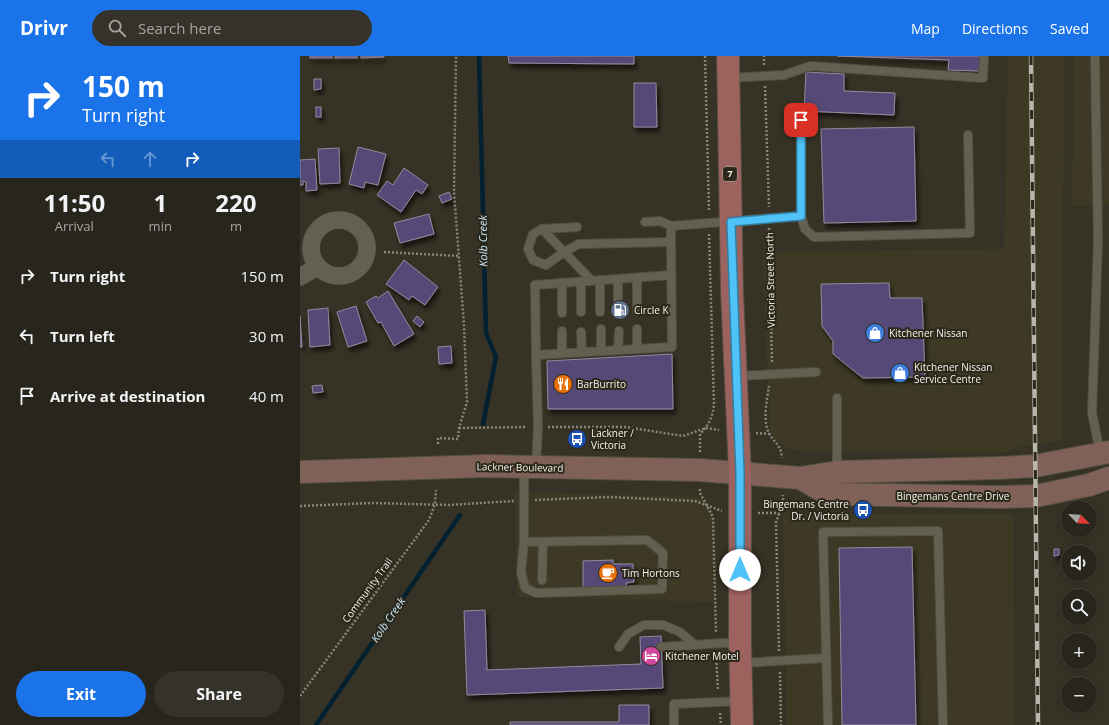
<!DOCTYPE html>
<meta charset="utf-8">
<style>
:root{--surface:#28261c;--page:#343229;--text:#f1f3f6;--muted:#a5a5a3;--line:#44433b;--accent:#1a73e8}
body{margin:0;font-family:"Open Sans",sans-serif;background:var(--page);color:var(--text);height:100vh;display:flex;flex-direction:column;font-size:15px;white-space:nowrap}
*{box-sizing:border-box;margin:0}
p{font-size:13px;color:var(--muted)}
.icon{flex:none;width:22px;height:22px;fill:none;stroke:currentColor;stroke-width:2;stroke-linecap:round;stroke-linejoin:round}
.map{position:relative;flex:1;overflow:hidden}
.panel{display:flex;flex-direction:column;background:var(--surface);width:300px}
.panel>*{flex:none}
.banner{background:#1a73e8;color:#fff;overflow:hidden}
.needle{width:26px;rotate:114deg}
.tools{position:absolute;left:761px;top:445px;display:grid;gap:8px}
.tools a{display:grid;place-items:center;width:36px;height:36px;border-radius:50%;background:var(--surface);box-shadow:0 2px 10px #0003,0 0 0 1px var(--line);font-size:20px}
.pin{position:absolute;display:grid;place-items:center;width:34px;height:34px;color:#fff;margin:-17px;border-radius:8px;box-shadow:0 2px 6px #0006}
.me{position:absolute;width:44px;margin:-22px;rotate:0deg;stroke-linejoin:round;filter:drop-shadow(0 0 3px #0008)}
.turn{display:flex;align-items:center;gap:14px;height:84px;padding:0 16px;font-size:18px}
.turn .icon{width:52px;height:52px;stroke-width:2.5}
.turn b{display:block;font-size:28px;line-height:34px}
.lanes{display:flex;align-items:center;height:38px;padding:0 16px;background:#0003;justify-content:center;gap:20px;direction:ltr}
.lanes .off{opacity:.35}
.eta{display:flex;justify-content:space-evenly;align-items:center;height:68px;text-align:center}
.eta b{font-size:24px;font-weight:700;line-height:28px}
.primary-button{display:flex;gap:8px;margin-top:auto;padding:8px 16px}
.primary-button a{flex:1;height:46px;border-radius:24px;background:var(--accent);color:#fff;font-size:16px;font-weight:700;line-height:46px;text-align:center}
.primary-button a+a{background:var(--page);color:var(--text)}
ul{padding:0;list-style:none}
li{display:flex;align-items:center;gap:12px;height:60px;padding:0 16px}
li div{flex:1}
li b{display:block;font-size:15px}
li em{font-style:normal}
header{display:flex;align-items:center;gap:24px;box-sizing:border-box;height:56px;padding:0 20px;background:var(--accent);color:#fff}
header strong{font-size:19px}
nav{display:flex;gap:22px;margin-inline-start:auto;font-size:14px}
.search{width:280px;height:36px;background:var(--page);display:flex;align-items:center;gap:10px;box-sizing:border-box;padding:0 14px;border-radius:22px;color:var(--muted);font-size:15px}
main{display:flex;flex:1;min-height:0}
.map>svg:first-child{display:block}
</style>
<header>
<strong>Drivr</strong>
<div class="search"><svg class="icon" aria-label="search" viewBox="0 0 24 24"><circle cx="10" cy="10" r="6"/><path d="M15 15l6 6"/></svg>Search here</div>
<nav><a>Map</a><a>Directions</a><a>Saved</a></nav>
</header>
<main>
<section class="panel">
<div class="banner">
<div class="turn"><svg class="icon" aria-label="right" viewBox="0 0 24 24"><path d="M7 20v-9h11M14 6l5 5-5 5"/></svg><div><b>150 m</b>Turn right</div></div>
<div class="lanes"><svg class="icon off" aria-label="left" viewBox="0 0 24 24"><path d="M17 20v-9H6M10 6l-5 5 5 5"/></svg><svg class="icon off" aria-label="ahead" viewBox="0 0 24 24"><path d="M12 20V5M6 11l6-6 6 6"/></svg><svg class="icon" aria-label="right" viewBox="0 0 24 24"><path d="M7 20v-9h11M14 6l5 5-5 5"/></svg></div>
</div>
<div class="eta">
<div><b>11:50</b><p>Arrival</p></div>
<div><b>1</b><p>min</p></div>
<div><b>220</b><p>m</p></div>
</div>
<ul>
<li><svg class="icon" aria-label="right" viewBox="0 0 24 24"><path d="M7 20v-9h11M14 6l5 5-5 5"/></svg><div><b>Turn right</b></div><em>150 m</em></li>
<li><svg class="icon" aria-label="left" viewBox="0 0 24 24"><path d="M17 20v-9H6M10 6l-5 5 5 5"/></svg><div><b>Turn left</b></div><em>30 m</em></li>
<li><svg class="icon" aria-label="arrive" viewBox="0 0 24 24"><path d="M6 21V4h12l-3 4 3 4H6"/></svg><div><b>Arrive at destination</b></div><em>40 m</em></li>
</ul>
<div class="primary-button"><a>Exit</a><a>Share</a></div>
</section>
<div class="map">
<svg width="809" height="669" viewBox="0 0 809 669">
<defs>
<filter id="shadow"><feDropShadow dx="2.5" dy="4.5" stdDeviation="2" flood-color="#0009"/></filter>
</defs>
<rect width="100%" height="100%" fill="#363225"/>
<g fill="#3e3925">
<polygon points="708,0 764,0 762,384 720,391 703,397 502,395 484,392 470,379 463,196 704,193"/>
<polygon points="774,0 809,0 809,149 772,150"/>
<polygon points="215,436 406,441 412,456 414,546 217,541"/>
<polygon points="483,457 713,458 715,669 487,669"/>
</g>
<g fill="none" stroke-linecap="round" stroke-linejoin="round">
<g stroke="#012030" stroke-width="4.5">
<polyline points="179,0 186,277 196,301 183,368"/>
<polyline points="16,669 160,459"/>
</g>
</g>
<g fill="#544878" stroke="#908c9c" filter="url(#shadow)">
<rect x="10" y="0" width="22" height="2"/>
<rect x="35" y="0" width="22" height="2"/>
<polygon points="61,0 84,0 84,1 61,2"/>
<polygon points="208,0 334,0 334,8 209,7"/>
<polygon points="537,0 680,0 679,15 648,14 649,4"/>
<polygon points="506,16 544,18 544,35 595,37 594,59 504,55"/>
<polygon points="14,23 21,23 21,33 14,34"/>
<polygon points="334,27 356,27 357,71 334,71"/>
<rect x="16" y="51" width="5" height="10"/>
<polygon points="614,71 616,165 524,167 521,73"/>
<polygon points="58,91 86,98 78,129 65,126 64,132 49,128"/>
<polygon points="39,92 40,127 20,128 18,93"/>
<polygon points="15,103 17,134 6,135 6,126 3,125 3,129 0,129 0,104"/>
<polygon points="104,112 128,129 122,138 116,134 101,156 77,139 87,125 93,129"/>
<polygon points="149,136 152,143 142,147 139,140"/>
<polygon points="129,158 134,178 100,187 94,167"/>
<polygon points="104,204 138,231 125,249 112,240 109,244 86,228"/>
<polygon points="589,227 590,242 622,242 625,321 563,322 533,298 533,285 522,270 521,228"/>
<polygon points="88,235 114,278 94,290 81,266 78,267 66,246 76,240 78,242"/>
<polygon points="56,250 67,285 48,291 37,256"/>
<polygon points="28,252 30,289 10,291 8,254"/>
<polygon points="0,260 2,291 0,291"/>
<polygon points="117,260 124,266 120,271 113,265"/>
<polygon points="151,290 152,307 139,308 138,291"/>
<polygon points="372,298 373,353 248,353 247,305"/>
<polygon points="22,329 23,336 13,337 12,330"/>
<polygon points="612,491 616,669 542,669 539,492"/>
<polygon points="754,493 759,493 759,499 754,500"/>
<polygon points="313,504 313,508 333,508 334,526 326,527 327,531 283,532 283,505"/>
<polygon points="185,554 187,614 341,608 340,581 361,580 363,632 167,639 164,555"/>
<polygon points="319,649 349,649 349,669 210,669 210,666 319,666"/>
</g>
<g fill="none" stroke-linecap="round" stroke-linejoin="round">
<g stroke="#514e42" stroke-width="10">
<g id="service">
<polyline points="795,0 798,185 792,357 800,396"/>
<polyline points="429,22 484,19 510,10 683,22 684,0"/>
<polyline points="501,64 501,160 505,173 514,181 670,177 668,79"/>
<polyline points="345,166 360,165 371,170"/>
<polyline points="277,171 242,173 292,225"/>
<polyline points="242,173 233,178 228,193 233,204 246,209 264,196 279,188 371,186"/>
<polyline points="371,219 235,229 236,299 372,291 371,186 371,170 501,160"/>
<polyline points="318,223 318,255"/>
<polyline points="300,224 300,256"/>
<polyline points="281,226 281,256"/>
<polyline points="262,227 262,257"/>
<polyline points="337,255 337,222"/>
<polyline points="301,273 301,295"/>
<polyline points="337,273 337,293"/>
<polyline points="262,275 262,297"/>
<polyline points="281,276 282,296"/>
<polyline points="318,294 319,275"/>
<polyline points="236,299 238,371 236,410"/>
<polyline points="437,320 516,316"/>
<polyline points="537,415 537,342"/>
<polyline points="224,486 347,484 363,497 362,533 236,537 225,532 221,516 224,486 224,411"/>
<polyline points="242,524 243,486"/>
<polyline points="319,591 328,578 344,569 363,569 380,576 395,589"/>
<polyline points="361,591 439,586"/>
<polyline points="442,607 526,602"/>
<polyline points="374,669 374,648 441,645"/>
<polyline points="528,669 523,476 638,475 643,669"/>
</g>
</g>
<g stroke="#514e42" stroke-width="18">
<g id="minor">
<circle cx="39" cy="192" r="28"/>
<polyline points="0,221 17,211"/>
</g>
</g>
<g stroke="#514e42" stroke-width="24">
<g id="secondary">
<polyline points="0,416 186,410 400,414 500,422 537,416 698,412 735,410 809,396"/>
<polyline points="500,422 528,438 700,441 736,440 789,429 809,422"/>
</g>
</g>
<g stroke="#514e42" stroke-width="24">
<polyline id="primary" points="428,0 432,236 440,417 440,586 442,669"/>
</g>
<g stroke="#88857a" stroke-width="2.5" stroke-dasharray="2 2" stroke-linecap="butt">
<polyline points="405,0 409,155"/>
<polyline points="464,9 464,0"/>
<polyline points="465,30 469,151"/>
<polyline points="469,172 472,307"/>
<polyline points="84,196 159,200"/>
<path d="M469,330C467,342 463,363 468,375C473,387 481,387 482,402"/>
<polyline points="248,371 326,371 383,380 406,372 419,374"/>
<polyline points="159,372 227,371"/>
<polyline points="456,377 469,378"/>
<polyline points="138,388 138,382 158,383 159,372 167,346 164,269 154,136 156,0"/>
<path d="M400,396V378C409,369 413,360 414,348L409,178"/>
<polyline points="400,433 400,437 413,461 416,576"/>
<polyline points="235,444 309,441 395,445 422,455"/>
<polyline points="0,450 72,447 149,449 214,445"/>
<polyline points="458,457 480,457 488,448"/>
<polyline points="479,595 476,466 483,447 483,439"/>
<polyline points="416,599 418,634"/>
<polyline points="480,616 481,669"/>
<polyline points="0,640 129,464 135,448 136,434"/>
<polyline points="420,657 421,669"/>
</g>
<use href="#service" stroke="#646051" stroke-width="8"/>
<use href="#minor" stroke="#646051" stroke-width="17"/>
<use href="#secondary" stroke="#806157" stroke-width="22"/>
<use href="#primary" stroke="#9c625e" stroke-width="22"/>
<g stroke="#b9b6ac" stroke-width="4.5">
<polyline id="rail" points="731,0 738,669"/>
</g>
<use href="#rail" stroke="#2c281b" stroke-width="3" stroke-dasharray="9" stroke-linecap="butt"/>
</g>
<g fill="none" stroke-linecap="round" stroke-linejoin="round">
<g stroke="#337fa1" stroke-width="10">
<polyline id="route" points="440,514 440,417 431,166 501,160 501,64"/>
</g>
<use href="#route" stroke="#4fc3f7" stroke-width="7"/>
</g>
<defs>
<g id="fuel-disc" transform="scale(1)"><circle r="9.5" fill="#5c6f8a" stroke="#2c281b"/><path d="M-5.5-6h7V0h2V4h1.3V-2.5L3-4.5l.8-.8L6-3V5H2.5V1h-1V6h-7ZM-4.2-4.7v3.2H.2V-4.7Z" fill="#fff"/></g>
<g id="shop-disc" transform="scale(1)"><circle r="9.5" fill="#3f7fe0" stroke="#2c281b"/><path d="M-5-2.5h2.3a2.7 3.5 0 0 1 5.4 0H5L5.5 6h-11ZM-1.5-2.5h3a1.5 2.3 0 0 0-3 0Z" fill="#fff"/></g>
<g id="restaurant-disc" transform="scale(1)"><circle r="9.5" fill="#e8710a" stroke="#2c281b"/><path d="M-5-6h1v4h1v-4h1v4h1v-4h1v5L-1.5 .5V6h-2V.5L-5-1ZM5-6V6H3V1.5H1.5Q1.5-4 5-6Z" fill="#fff"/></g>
<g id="bus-disc" transform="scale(1)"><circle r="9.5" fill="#1a4fb4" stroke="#2c281b"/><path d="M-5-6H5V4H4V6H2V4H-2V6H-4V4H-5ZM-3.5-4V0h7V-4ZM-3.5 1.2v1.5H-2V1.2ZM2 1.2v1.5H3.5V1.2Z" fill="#fff"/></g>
<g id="cafe-disc" transform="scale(1)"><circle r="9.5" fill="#e8710a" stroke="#2c281b"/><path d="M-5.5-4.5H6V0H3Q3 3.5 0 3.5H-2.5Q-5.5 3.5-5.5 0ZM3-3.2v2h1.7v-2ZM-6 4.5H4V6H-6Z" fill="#fff"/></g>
<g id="hotel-disc" transform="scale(1)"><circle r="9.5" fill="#d1479c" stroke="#2c281b"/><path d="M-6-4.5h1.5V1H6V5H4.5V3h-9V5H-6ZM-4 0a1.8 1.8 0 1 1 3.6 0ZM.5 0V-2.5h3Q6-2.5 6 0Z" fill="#fff"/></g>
</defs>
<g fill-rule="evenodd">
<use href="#fuel-disc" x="320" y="254"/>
<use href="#shop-disc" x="575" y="277"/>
<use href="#shop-disc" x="600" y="317"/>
<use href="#restaurant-disc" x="263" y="328"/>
<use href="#bus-disc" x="277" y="383"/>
<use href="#bus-disc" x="563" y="454"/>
<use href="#cafe-disc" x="308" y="517"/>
<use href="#hotel-disc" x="351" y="600"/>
</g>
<g text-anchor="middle" stroke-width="4" stroke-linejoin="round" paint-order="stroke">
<rect fill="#2c281b" stroke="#b9b6ac" stroke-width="1" x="423" y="111" width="14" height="14" rx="3"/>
<g font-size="9" font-weight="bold" fill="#f5f3ea">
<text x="430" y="121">7</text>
</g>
<g font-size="10" fill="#f5f3ea" stroke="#2c281b">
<text transform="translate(470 224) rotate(-91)" y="4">Victoria Street North</text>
<text transform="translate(220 411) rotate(1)" y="4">Lackner Boulevard</text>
<text x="653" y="444">Bingemans Centre Drive</text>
<text transform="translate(67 534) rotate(-54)" y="4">Community Trail</text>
</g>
<g font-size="10" fill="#f5f3ea" stroke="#2c281b" text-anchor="start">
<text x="334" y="258">Circle K</text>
<text x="589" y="281">Kitchener Nissan</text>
<text x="614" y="315">Kitchener Nissan<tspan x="614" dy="12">Service Centre</tspan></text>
<text x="277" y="332">BarBurrito</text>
<text x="291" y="381">Lackner /<tspan x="291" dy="12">Victoria</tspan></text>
<text x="549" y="452" text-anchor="end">Bingemans Centre<tspan x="549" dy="12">Dr. / Victoria</tspan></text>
<text x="322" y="521">Tim Hortons</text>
<text x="365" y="604">Kitchener Motel</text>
</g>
<g font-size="11" font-style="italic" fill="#c8e8fc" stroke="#2c281b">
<text transform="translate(183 185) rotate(-91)" y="4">Kolb Creek</text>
<text transform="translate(88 564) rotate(-56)" y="4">Kolb Creek</text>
</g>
</g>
</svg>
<div class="tools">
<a><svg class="needle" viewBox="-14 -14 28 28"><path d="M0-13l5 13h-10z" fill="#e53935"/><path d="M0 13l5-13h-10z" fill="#a5a5a3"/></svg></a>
<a><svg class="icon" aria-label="sound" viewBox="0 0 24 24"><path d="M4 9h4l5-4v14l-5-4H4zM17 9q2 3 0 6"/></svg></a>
<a><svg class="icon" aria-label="search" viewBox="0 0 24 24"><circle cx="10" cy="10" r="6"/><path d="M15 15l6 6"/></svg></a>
<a>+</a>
<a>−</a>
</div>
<div class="pin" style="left:501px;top:64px;background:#d93025"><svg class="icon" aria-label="arrive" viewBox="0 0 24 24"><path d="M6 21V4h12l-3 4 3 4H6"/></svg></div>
<svg class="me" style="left:440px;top:514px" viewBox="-20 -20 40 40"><circle r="19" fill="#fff"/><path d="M0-13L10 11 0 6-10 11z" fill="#4fc3f7"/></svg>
</div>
</main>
